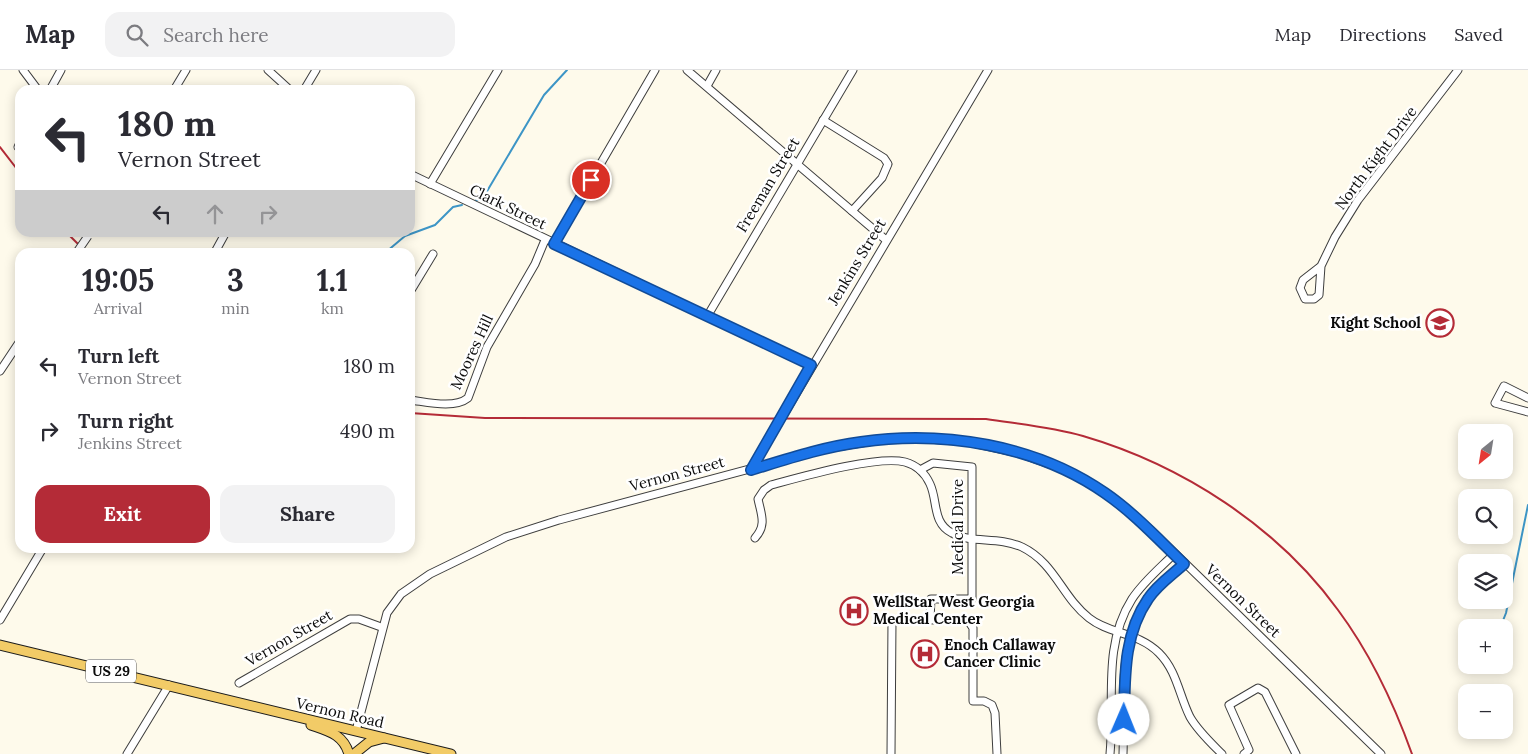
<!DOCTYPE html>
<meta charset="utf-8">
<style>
:root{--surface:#fff;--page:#f2f2f3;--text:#2b2b33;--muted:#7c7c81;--line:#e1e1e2;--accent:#b42b37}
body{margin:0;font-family:Lora,serif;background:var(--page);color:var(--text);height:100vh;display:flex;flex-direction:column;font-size:19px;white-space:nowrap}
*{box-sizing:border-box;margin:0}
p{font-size:16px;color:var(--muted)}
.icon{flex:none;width:28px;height:28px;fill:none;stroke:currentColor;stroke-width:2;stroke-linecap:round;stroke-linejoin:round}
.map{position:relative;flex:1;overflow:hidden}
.details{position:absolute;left:15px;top:178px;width:400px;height:305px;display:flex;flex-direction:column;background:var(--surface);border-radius:15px;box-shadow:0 2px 12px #0003}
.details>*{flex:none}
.hud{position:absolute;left:15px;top:15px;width:400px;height:152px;border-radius:15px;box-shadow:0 2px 12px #0003;background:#fff;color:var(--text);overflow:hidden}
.needle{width:32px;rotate:210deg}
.tools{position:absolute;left:1458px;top:354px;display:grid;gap:10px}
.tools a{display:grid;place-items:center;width:55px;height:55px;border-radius:10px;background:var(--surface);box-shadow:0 2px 12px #0003;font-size:25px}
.pin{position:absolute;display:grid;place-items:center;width:42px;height:42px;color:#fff;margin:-21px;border:2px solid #fff;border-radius:50%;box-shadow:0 1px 5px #0007}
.me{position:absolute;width:55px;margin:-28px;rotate:1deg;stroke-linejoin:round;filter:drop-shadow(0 0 4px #0008)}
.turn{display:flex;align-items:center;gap:18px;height:105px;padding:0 20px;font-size:22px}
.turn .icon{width:65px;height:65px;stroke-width:2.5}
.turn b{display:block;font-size:35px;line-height:42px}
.lanes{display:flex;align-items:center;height:48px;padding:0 20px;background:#0003;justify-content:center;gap:25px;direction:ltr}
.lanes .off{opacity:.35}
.eta{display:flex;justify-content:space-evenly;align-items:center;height:85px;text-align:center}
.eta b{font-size:30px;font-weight:800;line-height:35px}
.cta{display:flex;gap:10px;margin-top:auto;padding:10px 20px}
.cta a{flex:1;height:58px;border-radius:15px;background:var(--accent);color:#fff;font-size:20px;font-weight:800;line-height:58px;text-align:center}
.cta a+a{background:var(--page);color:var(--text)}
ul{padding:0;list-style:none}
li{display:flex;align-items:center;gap:15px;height:65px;padding:0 20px}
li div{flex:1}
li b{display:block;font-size:19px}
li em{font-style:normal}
header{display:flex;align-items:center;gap:30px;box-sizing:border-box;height:70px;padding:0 25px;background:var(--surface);border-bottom:1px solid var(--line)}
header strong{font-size:24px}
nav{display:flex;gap:28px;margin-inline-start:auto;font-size:18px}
.search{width:350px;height:45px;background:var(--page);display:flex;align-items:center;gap:12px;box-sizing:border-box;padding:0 18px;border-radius:15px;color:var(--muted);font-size:19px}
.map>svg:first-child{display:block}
</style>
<header>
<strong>Map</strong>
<div class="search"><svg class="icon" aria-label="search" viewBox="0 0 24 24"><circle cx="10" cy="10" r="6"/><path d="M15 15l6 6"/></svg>Search here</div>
<nav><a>Map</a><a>Directions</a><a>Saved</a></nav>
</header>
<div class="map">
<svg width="1528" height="684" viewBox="0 0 1528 684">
<rect width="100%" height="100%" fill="#fefaeb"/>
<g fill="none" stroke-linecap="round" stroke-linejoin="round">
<g stroke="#3d95c6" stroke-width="2">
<polyline points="475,131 483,128 544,25 567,0"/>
<polyline points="386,182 405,166 435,155 453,137 462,135"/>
<polyline points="1500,558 1506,543 1528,435"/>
</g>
<g stroke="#3e3e3e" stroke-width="9">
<g id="minor">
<polyline points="23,0 38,20"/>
<polyline points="268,0 290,20"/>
<polyline points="687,0 886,170"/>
<polyline points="707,16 716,0"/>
<polyline points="50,20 61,0"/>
<polyline points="174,20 186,0"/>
<polyline points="304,20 316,0"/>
<polyline points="823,50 884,88 888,94 882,108 852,141"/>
<polyline points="18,77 20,73"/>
<polyline points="410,104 811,295"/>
<polyline points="430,114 498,0"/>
<polyline points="554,174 655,0"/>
<polyline points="215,182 226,162"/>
<polyline points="1321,196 1303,210 1300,218 1305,229 1314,229 1319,225 1321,196 1335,167 1358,130 1458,0"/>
<polyline points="410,222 433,184"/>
<polyline points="708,245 853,0"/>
<polyline points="0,301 20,271"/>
<polyline points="1528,328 1504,316 1495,333 1528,342"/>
<path d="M410,330C427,332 454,339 468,328L487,277L535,194L545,170"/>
<polyline points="751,400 988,0"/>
<polyline points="920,400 933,393 972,397 972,529 931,529 930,550 967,549 973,558 973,631 984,631 992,635 995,643 997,684"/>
<path d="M755,468C767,455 761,444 758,429L764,420L771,415C801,407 877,385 905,392C916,395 925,403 930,414C938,431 932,453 952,463C972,474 997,466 1022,477C1055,493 1062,527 1089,548C1109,564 1138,562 1159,583C1177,601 1179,625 1190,647C1198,661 1211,673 1222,684"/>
<polyline points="0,550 43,478"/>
<polyline points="239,613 350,549 359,549 381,557"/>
<polyline points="356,661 387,543 401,524 430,504 506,467 559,450 824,379 880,370 915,368 968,372 1018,383 1063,399 1103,421 1151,460 1381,684"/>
<polyline points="127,684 169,615"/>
<polyline points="891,684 892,550"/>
<path d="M1110,684C1115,632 1102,576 1132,529C1143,512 1160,498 1174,484"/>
<path d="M1123,684C1125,634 1116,571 1149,528C1159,515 1172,504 1184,493"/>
<polyline points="1244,684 1249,680 1229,635 1258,618 1265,622 1296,684"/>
</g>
</g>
<g stroke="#1c1c1c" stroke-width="11">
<g id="major">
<polyline points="0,575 451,684"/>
<path d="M311,655C328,661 343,664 349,684"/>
<polyline points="354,684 369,672 384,668"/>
</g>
</g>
<use href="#minor" stroke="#fff" stroke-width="7"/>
<use href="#major" stroke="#f2cb67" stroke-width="9"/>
<g stroke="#b42b37" stroke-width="2">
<polyline points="0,77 20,103"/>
<polyline points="66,162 86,182"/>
<path d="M410,343L485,348L986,349C1018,354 1051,357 1083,366C1182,395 1277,456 1338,540C1370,583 1394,634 1412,684"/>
</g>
<g stroke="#3e3e3e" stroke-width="9" stroke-linecap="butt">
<polyline id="minor-bridge" points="77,182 88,166"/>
</g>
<use href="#minor-bridge" stroke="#fff" stroke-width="7"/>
</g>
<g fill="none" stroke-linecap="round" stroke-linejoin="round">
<g stroke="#114b97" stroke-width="12">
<path id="route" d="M591,110L554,174L811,295L751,400C787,389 823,377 861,372C943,360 1036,375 1105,423C1134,443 1158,469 1184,494C1172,505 1157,515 1148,529C1123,565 1125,609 1124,650"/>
</g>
<use href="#route" stroke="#1a73e8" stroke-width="9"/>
</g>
<defs>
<g id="school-ring" transform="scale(1.4375)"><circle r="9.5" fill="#fff" stroke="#b42b37" stroke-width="1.5"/><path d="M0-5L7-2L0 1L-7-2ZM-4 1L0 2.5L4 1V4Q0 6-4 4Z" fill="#b42b37"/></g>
<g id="hospital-ring" transform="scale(1.4375)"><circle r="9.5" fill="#fff" stroke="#b42b37" stroke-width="1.5"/><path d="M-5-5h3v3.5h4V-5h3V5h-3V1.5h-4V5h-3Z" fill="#b42b37"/></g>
</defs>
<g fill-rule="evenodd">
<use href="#school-ring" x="1440" y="253"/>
<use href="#hospital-ring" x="854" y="541"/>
<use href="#hospital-ring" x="925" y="584"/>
</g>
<g text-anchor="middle" stroke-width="5" stroke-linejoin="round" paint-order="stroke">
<rect fill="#fff" stroke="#545454" stroke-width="1" x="86" y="589.5" width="50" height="23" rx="4"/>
<g font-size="14" font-weight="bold" fill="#0b0b0b">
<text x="111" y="606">US 29</text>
</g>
<g font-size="15" fill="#0b0b0b" stroke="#fff">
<text transform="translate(1376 88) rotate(-53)" y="5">North Kight Drive</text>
<text transform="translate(768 115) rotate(-59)" y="5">Freeman Street</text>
<text transform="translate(508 137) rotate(26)" y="5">Clark Street</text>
<text transform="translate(857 192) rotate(-59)" y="5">Jenkins Street</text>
<text transform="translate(472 282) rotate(-65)" y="5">Moores Hill</text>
<text transform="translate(677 404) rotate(-15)" y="5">Vernon Street</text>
<text transform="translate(958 457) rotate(-90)" y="5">Medical Drive</text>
<text transform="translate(1243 531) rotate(44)" y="5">Vernon Street</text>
<text transform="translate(289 568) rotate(-30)" y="5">Vernon Street</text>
<text transform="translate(340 643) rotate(13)" y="5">Vernon Road</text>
</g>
<g font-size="15" font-weight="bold" fill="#0b0b0b" stroke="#fff" text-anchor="start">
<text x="1421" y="258" text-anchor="end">Kight School</text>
<text x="873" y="537">WellStar West Georgia<tspan x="873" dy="17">Medical Center</tspan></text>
<text x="944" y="580">Enoch Callaway<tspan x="944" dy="17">Cancer Clinic</tspan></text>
</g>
</g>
</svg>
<div class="tools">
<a><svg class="needle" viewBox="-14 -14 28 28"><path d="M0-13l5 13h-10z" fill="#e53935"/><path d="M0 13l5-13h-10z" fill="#7c7c81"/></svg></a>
<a><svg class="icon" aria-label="search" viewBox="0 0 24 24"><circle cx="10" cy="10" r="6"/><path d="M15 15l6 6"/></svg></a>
<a><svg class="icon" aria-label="layers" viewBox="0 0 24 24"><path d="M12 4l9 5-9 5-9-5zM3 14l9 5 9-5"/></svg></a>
<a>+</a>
<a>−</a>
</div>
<div class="pin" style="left:591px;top:110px;background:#d93025"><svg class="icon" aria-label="arrive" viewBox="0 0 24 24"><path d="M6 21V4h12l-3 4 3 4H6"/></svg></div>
<svg class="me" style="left:1124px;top:650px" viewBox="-20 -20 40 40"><circle r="19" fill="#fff"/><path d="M0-13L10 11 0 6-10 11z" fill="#1a73e8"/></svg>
<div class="hud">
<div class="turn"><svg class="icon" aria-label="left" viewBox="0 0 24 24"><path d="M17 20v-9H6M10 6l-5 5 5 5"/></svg><div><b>180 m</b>Vernon Street</div></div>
<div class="lanes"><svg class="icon" aria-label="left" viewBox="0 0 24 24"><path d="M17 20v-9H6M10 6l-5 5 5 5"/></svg><svg class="icon off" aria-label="ahead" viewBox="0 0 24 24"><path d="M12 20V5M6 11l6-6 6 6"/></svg><svg class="icon off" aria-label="right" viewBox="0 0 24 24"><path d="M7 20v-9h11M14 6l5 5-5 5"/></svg></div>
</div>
<section class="details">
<div class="eta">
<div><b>19:05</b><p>Arrival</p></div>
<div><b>3</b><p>min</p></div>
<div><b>1.1</b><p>km</p></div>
</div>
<ul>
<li><svg class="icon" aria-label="left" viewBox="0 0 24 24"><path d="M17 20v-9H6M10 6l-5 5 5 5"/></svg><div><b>Turn left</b><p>Vernon Street</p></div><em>180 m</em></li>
<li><svg class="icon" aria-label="right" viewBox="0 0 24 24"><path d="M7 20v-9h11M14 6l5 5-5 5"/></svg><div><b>Turn right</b><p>Jenkins Street</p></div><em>490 m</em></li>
</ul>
<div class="cta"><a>Exit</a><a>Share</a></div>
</section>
</div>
